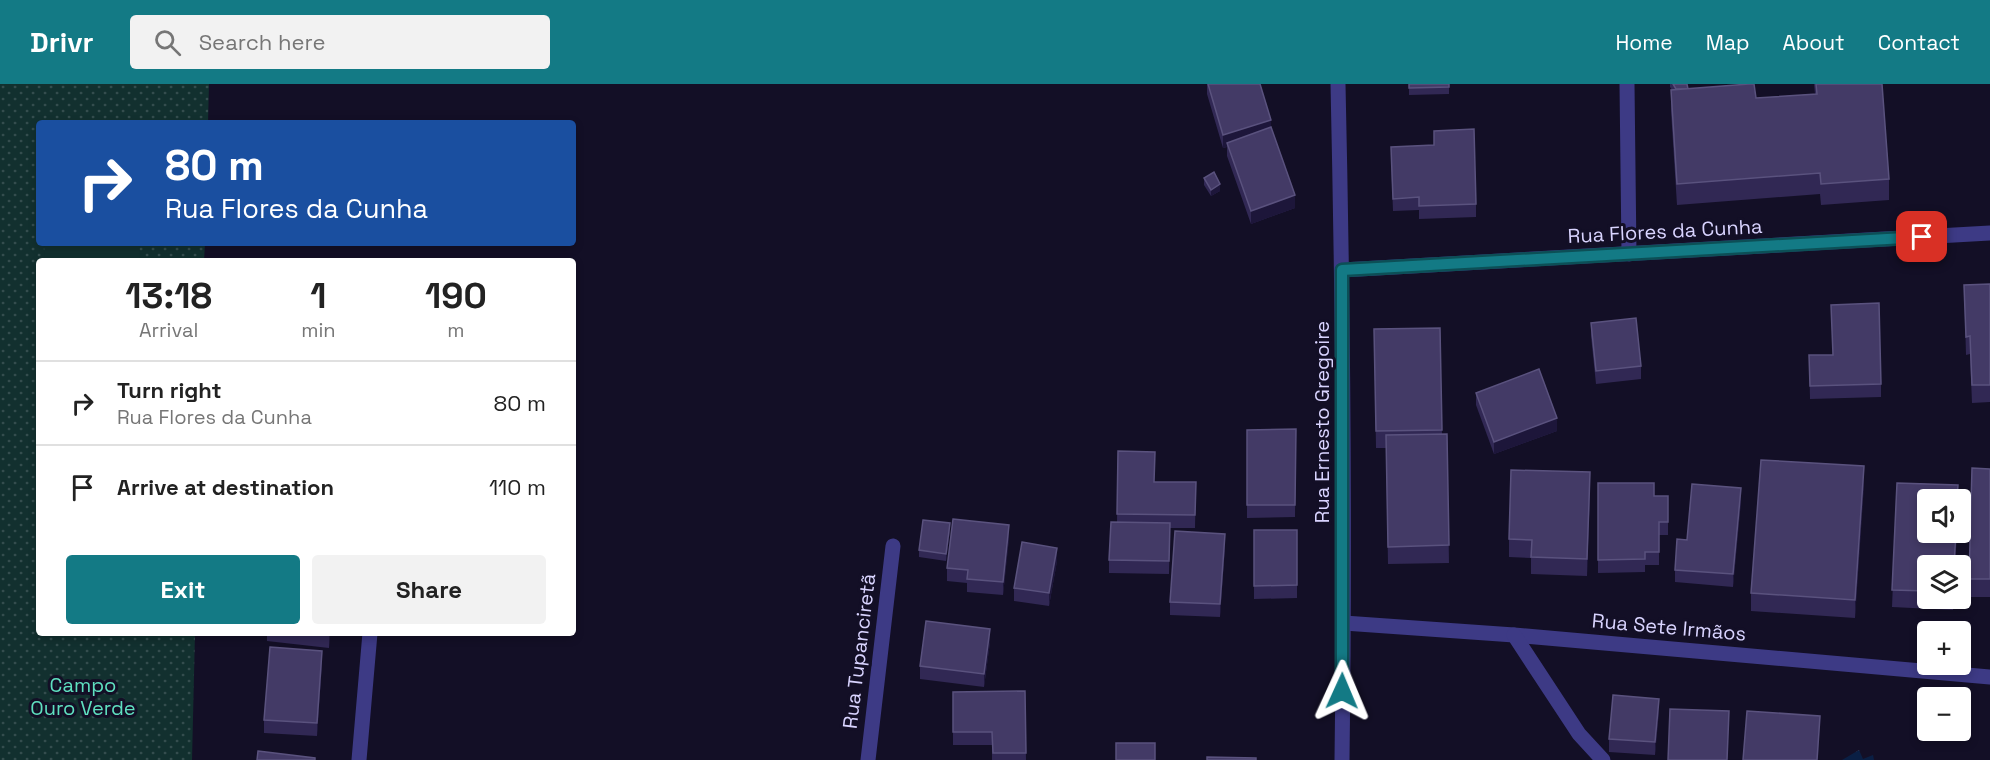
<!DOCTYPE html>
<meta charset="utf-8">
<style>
:root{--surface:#fff;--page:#f2f2f2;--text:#222;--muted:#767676;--line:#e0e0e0;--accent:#137a85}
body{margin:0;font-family:"Space Grotesk",sans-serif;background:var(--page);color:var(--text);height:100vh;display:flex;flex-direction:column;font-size:22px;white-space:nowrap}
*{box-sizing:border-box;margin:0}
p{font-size:20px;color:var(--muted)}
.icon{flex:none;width:33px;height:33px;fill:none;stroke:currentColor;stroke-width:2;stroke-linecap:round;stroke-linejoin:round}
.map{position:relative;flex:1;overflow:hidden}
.panel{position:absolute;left:36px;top:174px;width:540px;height:378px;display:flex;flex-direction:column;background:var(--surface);border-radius:6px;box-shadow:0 3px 9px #0003}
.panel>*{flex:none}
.hud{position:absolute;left:36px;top:36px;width:540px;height:126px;border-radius:6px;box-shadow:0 3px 9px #0003;background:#1a4fa0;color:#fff;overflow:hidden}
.buttons{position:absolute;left:1917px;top:405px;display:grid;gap:12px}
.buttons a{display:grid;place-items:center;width:54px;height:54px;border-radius:6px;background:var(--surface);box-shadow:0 3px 9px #0003;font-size:30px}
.pin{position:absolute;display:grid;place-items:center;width:51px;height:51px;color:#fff;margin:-26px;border-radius:12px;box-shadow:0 3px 9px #0006}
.me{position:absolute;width:66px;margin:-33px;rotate:1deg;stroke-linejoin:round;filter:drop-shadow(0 0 4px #0008)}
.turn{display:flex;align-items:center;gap:21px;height:126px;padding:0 30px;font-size:27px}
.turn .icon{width:78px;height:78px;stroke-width:2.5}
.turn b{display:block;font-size:42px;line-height:51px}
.eta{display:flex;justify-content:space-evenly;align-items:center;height:102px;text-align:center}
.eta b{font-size:36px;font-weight:600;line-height:42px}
.primary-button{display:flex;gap:12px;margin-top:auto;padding:12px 30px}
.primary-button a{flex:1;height:69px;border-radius:6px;background:var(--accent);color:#fff;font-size:24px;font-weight:600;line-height:69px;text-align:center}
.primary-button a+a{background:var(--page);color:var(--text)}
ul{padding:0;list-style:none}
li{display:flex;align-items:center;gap:18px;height:84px;padding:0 30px;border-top:2px solid var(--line)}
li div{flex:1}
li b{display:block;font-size:22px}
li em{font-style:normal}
header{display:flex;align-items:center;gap:36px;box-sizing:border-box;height:84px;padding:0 30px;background:var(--accent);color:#fff}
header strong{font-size:28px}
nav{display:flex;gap:33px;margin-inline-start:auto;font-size:21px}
.search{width:420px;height:54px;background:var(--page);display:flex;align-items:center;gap:15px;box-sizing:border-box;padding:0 21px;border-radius:6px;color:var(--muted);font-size:22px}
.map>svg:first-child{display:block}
</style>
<header>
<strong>Drivr</strong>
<div class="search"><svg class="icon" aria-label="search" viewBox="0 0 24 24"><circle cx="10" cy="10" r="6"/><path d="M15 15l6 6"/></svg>Search here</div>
<nav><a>Home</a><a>Map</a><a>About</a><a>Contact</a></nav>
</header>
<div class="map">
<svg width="1990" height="676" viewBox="0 0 1990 676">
<defs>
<pattern id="park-dots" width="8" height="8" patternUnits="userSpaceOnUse" patternTransform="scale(1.5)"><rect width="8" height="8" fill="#12302f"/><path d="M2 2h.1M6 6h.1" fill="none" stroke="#344d4e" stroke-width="1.8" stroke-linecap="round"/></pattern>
<pattern id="water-ripples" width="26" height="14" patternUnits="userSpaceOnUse" patternTransform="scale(1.5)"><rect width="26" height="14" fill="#0a1f44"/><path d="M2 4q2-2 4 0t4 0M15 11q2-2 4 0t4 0" fill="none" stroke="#2d3f60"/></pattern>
</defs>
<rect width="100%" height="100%" fill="#130f26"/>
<polygon fill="url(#park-dots)" points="0,0 209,0 208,39 39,39 39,159 205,159 204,177 39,177 39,549 195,549 192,676 0,676"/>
<polygon fill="#12302f" points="44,159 139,159 140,177 45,177"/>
<polygon fill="url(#water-ripples)" points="1859,666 1863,675 1873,671 1874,676 1842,676"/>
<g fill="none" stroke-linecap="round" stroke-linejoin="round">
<g stroke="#3d3a85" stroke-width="15">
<path d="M1338,0C1343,225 1345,451 1342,676"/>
<polyline points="1627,0 1629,170"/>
<polyline points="1342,186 1990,149"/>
<polyline points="1344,539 1514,551 1990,593"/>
<polyline points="1514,551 1579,650 1603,676"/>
<polyline points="359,676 370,549"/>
<polyline points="868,676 893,462"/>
</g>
</g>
<g fill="#312854">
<polygon points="1207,0 1260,0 1271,43 1295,124 1251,140 1227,72 1227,63 1223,64 1207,10"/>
<polygon points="1409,0 1449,0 1449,10 1409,11"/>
<polygon points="1670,0 1687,0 1688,5 1756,14 1815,10 1814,0 1882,0 1889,95 1889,116 1821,121 1820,110 1677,121 1671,27 1671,6 1672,6 1670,3"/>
<polygon points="1391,75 1476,120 1476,133 1419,135 1419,126 1393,127"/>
<polygon points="1204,94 1220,107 1211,112 1204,101"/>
<polygon points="1990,200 1990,318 1972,319 1970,270 1966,271 1964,201"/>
<polygon points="1591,239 1641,282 1641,295 1596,300 1591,252"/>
<polygon points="1440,244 1442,350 1447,350 1449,479 1388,480 1386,364 1376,364 1374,245"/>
<polygon points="1809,271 1832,271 1881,300 1881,313 1810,315"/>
<polygon points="1476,309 1557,347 1494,370 1476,321"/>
<polygon points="1296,345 1295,433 1247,434 1247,346"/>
<polygon points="1118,367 1154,398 1196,398 1195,444 1170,444 1169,490 1109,489 1109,476 1117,438"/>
<polygon points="1990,385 1990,513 1969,513 1969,495"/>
<polygon points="1598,399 1654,412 1668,412 1668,451 1659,451 1659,481 1645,481 1645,488 1598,489"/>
<polygon points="1897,399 1958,401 1958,416 1928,416 1928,448 1957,448 1955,482 1928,482 1928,514 1954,514 1953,526 1892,523"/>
<polygon points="1864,400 1855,534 1751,527 1751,509"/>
<polygon points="1590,406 1587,492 1531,490 1531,474 1509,473 1509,455"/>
<polygon points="1741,417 1733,503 1675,498 1675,486 1687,456"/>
<polygon points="950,446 946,477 919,473 919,466"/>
<polygon points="1254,446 1297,446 1297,514 1254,515"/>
<polygon points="1009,454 1003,511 967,508 967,499 947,497 947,484"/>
<polygon points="1225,463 1220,533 1170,531 1170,518"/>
<polygon points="1057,477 1049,522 1014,517 1014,504"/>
<polygon points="267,549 330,549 329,564 267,557"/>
<polygon points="990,558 984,603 920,595 920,582"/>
<polygon points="322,579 317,652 264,649 264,636"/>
<polygon points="1025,607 1026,676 992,676 992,661 953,661 953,608"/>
<polygon points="1659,627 1655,671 1609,668 1609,655"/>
</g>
<g fill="#1d163a">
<polygon points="1271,36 1271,49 1227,59 1227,63 1223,64 1223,51"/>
<polygon points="1220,100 1220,107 1211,112 1211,106"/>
<polygon points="1295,111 1295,124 1251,140 1251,127"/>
<polygon points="1557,334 1557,347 1494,370 1494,358"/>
<polygon points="1864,382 1864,400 1855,534 1855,516"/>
<polygon points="1590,388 1590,406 1587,492 1587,475"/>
<polygon points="1741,404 1741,417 1733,503 1733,490"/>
<polygon points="950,439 950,446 946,477 946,470"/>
<polygon points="1009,441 1009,454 1003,511 1003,498"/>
<polygon points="1956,448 1957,448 1955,482 1954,482"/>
<polygon points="1225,450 1225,463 1220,533 1220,520"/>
<polygon points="1057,464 1057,477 1049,522 1049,509"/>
<polygon points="990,545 990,558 984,603 984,590"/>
<polygon points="329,549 330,549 329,564"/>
<polygon points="322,567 322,579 317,652 317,639"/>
<polygon points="1659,615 1659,627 1655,671 1655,658"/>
<polygon points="1820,632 1818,676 1817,676"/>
</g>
<g fill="#433a66" stroke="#5a527e" stroke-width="1.5">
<polygon points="1208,0 1260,0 1271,36 1223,51"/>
<polygon points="1409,0 1449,0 1449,3 1409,4"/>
<polygon points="1673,0 1687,0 1688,5 1676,5"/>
<polygon points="1749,0 1754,0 1756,14 1817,10 1816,0 1882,0 1889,95 1821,100 1820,89 1677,100 1671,6"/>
<polygon points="1271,43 1295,111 1251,127 1227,59"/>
<polygon points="1474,45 1476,120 1419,122 1419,113 1393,115 1391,63 1434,61 1434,47"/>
<polygon points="1214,88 1220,100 1211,106 1204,94"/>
<polygon points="1990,200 1990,301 1972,301 1970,252 1966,253 1964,201"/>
<polygon points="1879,219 1881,300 1810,302 1809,271 1833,271 1831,221"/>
<polygon points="1636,234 1641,282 1596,287 1591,239"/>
<polygon points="1440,244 1442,346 1376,347 1374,245"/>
<polygon points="1539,285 1557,334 1494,358 1476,309"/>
<polygon points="1296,345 1295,421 1247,421 1247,346"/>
<polygon points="1447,350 1449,461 1388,463 1386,351"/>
<polygon points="1118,367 1155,368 1154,398 1196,398 1195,431 1117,430"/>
<polygon points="1761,376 1864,382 1855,516 1751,509"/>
<polygon points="1972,384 1990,385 1990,495 1969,495"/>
<polygon points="1511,386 1590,388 1587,475 1531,473 1532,456 1509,455"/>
<polygon points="1598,399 1654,399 1654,412 1668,412 1668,438 1659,438 1659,468 1645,468 1645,475 1598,476"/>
<polygon points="1897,399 1958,401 1957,416 1928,416 1928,448 1956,448 1954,482 1928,482 1928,507 1892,506"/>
<polygon points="1692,400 1741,404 1733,490 1675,486 1677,455 1687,456"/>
<polygon points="953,435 1009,441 1003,498 967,495 968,486 947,484"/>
<polygon points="923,436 950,439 946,470 919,466"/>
<polygon points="1111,438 1170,439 1169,477 1109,476"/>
<polygon points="1254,446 1297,446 1297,501 1254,502"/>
<polygon points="1175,447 1225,450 1220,520 1170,518"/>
<polygon points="1022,458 1057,464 1049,509 1014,504"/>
<polygon points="926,537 990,545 984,590 920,582"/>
<polygon points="309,549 329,549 329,551"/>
<polygon points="270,563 322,567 317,639 264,636"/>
<polygon points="1025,607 1026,669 993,669 992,648 953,648 953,608"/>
<polygon points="1613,611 1659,615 1655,658 1609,655"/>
<polygon points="1670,625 1729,627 1727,676 1668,676"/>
<polygon points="1747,627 1820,632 1817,676 1743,676"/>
<rect x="1116" y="659" width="39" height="17"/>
<polygon points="258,667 315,674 315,676 257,676"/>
<polygon points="1207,673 1256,674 1256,676 1207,676"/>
</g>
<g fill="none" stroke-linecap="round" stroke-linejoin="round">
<g stroke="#0c4f56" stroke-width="15">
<polyline id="route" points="1342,607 1342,186 1922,153"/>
</g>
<use href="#route" stroke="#137a85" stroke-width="10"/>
</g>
<g text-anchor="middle" stroke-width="6" stroke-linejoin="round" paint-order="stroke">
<g font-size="20" fill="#d9d4ff" stroke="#130f26">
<text transform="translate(1665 147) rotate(-3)" y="7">Rua Flores da Cunha</text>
<text transform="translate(1322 338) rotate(-90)" y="7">Rua Ernesto Gregoire</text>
<text transform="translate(1669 543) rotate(5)" y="7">Rua Sete Irmãos</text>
<text transform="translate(859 567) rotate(-83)" y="7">Rua Tupanciretã</text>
</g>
<g font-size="20" fill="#5fe0c0" stroke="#130f26">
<text x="83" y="608">Campo<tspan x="83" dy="23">Ouro Verde</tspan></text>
</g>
</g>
</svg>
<div class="buttons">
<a><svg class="icon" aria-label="sound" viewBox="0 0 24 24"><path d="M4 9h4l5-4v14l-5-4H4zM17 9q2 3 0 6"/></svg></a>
<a><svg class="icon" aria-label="layers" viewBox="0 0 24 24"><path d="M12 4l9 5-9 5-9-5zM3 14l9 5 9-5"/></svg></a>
<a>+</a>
<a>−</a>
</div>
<div class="pin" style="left:1922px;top:153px;background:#d93025"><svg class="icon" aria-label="arrive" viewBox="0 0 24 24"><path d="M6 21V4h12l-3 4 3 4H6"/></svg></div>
<svg class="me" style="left:1342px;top:607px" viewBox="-20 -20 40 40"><path d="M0-17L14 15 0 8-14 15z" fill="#137a85" stroke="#fff" stroke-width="4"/></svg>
<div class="hud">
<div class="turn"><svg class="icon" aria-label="right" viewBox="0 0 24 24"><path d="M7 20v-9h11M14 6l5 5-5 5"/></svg><div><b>80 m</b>Rua Flores da Cunha</div></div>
</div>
<section class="panel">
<div class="eta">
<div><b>13:18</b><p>Arrival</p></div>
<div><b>1</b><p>min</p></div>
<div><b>190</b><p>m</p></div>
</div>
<ul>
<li><svg class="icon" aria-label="right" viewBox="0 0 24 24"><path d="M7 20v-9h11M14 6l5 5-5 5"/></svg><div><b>Turn right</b><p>Rua Flores da Cunha</p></div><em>80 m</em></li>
<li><svg class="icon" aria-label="arrive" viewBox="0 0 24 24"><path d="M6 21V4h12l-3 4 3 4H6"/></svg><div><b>Arrive at destination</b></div><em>110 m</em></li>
</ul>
<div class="primary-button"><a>Exit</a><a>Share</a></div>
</section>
</div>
